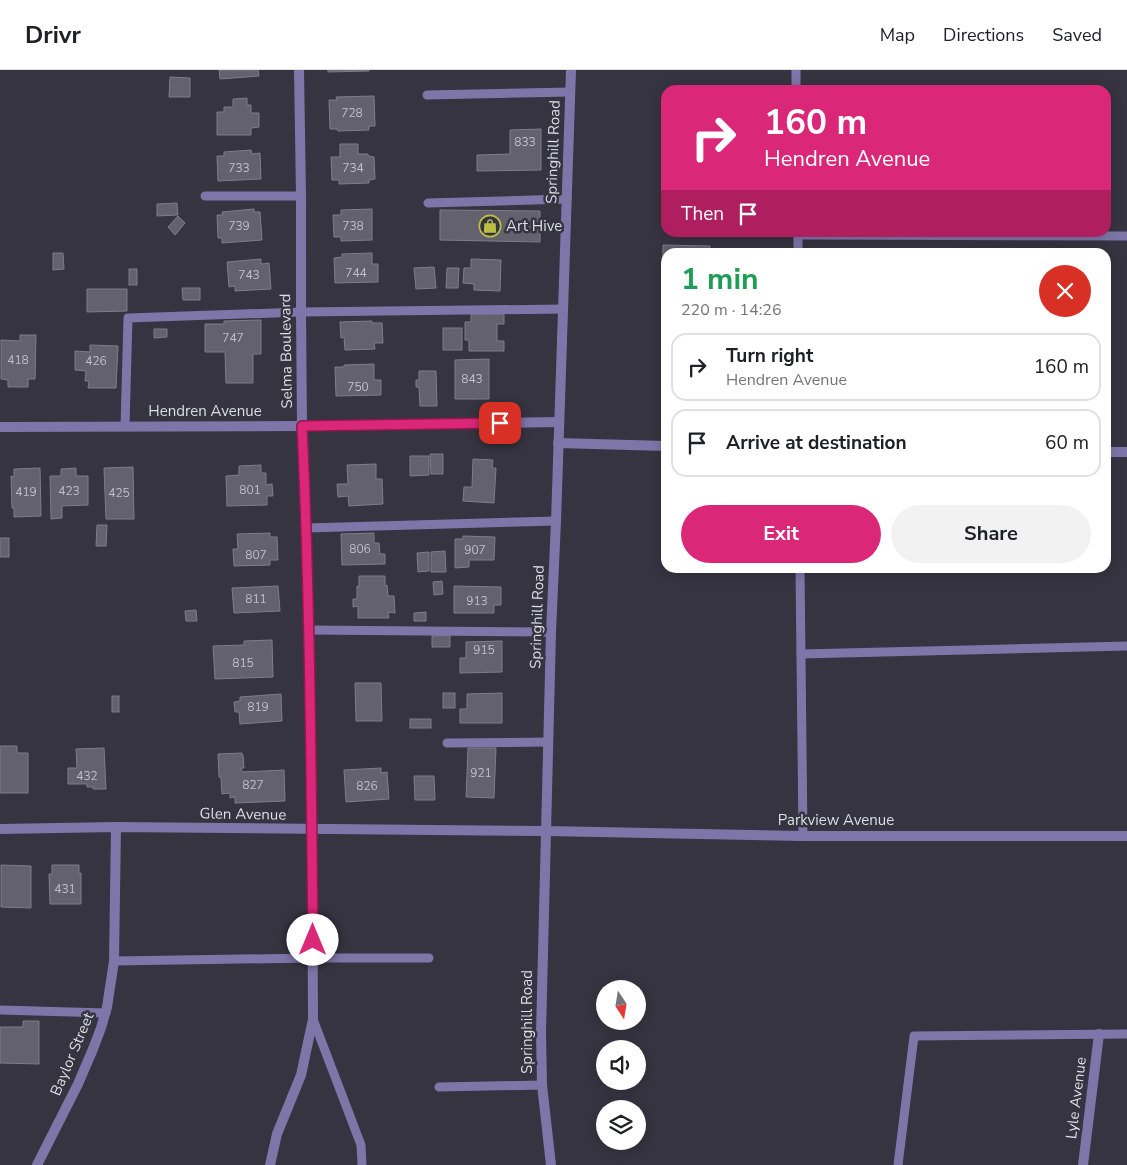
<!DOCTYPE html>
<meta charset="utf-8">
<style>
:root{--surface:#fff;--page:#f2f2f2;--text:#202124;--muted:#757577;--line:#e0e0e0;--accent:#db2777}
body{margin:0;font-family:"Nunito Sans",sans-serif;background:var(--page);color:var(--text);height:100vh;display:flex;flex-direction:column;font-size:19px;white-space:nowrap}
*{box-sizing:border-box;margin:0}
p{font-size:16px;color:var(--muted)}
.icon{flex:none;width:28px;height:28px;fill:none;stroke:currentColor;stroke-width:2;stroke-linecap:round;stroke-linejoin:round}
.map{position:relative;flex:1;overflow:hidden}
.side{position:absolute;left:661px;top:178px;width:450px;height:325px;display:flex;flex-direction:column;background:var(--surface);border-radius:15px;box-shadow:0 2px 12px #0003}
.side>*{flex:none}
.banner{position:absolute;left:661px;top:15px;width:450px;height:152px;border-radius:15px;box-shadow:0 2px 12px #0003;background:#db2777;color:#fff;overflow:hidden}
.needle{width:32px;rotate:168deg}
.buttons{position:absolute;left:596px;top:910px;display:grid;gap:10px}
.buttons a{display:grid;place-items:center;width:50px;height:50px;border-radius:50%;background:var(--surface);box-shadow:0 2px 12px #0003;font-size:25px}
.pin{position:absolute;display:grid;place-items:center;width:42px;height:42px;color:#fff;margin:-21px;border-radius:10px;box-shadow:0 2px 8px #0006}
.me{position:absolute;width:55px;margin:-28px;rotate:0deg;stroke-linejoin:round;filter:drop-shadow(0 0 4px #0008)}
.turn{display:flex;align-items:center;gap:18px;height:105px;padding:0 20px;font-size:22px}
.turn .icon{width:65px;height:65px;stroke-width:2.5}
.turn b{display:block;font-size:35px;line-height:42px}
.then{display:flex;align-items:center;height:48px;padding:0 20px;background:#0003;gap:10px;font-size:19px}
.round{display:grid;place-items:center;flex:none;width:52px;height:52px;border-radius:26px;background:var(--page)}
.overview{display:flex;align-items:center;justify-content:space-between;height:85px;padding:0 20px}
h1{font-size:30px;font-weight:700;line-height:38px;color:#1e9e55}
.cta{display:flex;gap:10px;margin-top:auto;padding:10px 20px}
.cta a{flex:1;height:58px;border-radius:30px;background:var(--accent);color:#fff;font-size:20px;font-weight:700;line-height:58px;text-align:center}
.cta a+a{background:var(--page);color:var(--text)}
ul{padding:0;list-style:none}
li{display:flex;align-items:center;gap:15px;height:68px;margin:0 10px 8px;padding:0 10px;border:2px solid var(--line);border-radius:15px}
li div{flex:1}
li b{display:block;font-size:19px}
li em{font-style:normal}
header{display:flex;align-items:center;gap:30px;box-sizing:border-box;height:70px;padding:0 25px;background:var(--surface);border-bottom:1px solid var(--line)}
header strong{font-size:24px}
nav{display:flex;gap:28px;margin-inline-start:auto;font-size:18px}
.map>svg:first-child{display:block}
</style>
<header>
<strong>Drivr</strong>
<nav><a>Map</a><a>Directions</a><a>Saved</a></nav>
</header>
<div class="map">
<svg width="1127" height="1095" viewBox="0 0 1127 1095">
<rect width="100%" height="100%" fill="#353440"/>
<g fill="#63616e" stroke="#7e7d8a">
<polygon points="219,0 258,0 259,6 220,9"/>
<polygon points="328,0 369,0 369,1 328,2"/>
<polygon points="170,7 190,8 190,27 169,27"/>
<polygon points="374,26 375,56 369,56 369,60 338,61 337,59 330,59 329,30 337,30 336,27"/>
<polygon points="247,28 247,35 251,35 251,43 259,43 259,57 251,58 251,65 217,65 217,42 224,42 224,37 233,37 233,29"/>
<polygon points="541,59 541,100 477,101 477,85 510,84 510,60"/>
<polygon points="340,74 358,74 358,84 368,84 368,86 374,87 375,109 369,110 369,113 339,114 339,110 332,110 331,87 340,87"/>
<polygon points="251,80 252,84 260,83 261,109 218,111 217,86 224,86 224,82"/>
<polygon points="177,133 178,145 157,146 157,134"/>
<polygon points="254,139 254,142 260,142 262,170 222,173 222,168 218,168 217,145 223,145 222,142"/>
<polygon points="372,139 372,170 341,171 341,167 334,167 333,145 341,145 341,140"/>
<polygon points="440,140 540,141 540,172 440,170"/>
<polygon points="178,146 185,153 175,165 168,157"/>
<polygon points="663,175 710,176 710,182 666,182 666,235 662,235"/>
<polygon points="53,183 63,183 64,199 53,200"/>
<polygon points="372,183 372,194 378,194 378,212 335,213 334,188 342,187 342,184"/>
<polygon points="261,189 261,194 269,193 271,219 235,221 235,216 229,217 227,192"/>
<polygon points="471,189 501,190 500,221 474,220 474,214 463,213 464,198 471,198"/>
<polygon points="434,197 436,218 416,219 414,198"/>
<polygon points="447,198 459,198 458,218 446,218"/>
<rect x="129" y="199" width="8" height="16"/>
<polygon points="182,218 200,218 200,230 183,230"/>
<polygon points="87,219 127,219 127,241 87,242"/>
<polygon points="471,244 504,244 504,254 497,254 497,271 504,271 504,281 469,281 469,270 465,270 465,252 471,252"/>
<polygon points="261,250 261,284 253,284 253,313 226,313 225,282 205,282 205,254 224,254 224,251"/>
<polygon points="372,251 372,253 382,253 383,273 374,273 375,279 345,280 344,267 341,268 340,252"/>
<rect x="443" y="258" width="19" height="22"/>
<polygon points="154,259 167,259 167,267 154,268"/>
<polygon points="20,265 36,265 35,309 28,309 28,317 8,317 8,310 1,309 1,270 20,271"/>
<polygon points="90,275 118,276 116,318 88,318 89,311 85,311 86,301 75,300 75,281 90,282"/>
<polygon points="489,289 489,329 455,329 455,290"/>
<polygon points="374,294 374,310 381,310 381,325 336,326 335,297 344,297 344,295"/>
<polygon points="419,301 436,301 437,336 420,336 419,317 416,317 416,310 419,310"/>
<polygon points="430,384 443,384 443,404 431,404"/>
<polygon points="410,386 429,386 429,405 410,406"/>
<polygon points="473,389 493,390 492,398 496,398 494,433 463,431 464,417 472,417"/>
<polygon points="376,394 376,409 382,409 383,434 349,436 348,426 338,427 337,414 348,414 347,395"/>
<polygon points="261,395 261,403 266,403 266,415 272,414 273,426 267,426 267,435 227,436 226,406 239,405 239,396"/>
<polygon points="133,397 134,449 106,449 104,398"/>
<polygon points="40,398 41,446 14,447 14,438 12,438 11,406 14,407 14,399"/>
<polygon points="76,398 76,406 88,406 88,435 62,436 62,448 51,449 50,406 61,406 61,399"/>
<polygon points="97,455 107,455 106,476 96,476"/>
<polygon points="270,463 270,467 277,467 278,490 270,490 270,495 234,496 233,479 238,479 237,464"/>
<polygon points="374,463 374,473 379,473 380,484 385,484 385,494 342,495 341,464"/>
<polygon points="463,466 495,467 494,490 469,490 469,497 455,498 455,469 463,469"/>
<rect x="0" y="468" width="9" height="19"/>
<polygon points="445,481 446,502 431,502 431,482"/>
<polygon points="429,482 429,501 418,502 417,483"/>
<polygon points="359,506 385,506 385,516 387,515 388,526 394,526 395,543 388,542 389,548 358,548 358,536 353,537 353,529 357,529 357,516 359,517"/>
<polygon points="442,511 443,524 434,525 433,512"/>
<polygon points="278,516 280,541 234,543 232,518"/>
<polygon points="454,516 501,517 501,535 494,535 494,543 454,543"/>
<polygon points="196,540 197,551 186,551 185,541"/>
<polygon points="426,542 426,551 414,551 414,543"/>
<polygon points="450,565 450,577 432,577 432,566"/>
<polygon points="272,570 273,607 215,609 213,576 244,575 244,571"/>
<polygon points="502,571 502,602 460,603 460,588 466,588 466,572"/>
<polygon points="355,613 381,613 382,651 356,651"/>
<rect x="443" y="623" width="12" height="15"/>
<polygon points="502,623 502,653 460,653 460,639 467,639 467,624"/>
<polygon points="281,624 282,651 240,654 239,642 235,642 234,632 240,631 240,627"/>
<rect x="112" y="626" width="7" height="16"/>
<rect x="410" y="649" width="21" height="9"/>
<polygon points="0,676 17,676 17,683 28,683 28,723 0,723"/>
<polygon points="104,678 106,719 93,719 93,717 87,717 87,714 68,714 68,698 77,698 76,679"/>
<polygon points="468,678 496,678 494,728 466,727"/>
<polygon points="242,683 242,685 243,685 244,698 241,698 242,702 284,700 285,731 235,733 235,727 230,728 230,723 222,724 221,707 219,707 218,684"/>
<polygon points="381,698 381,703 387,702 389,729 346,732 344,700"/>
<polygon points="414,706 434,706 435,730 415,730"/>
<polygon points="1,795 31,796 31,838 1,837"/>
<polygon points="52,795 79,795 79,803 81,803 81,834 50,834 49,804 52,804"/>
<polygon points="23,951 39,951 39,994 0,993 0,957 23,957"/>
</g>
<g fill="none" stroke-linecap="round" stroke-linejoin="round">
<g stroke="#7e76a9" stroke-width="9">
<polyline points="796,0 796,20"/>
<polyline points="427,25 570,22"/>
<polyline points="205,126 301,126"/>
<polyline points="428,133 567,129"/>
<polyline points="798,162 798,182"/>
<polyline points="798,165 1127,166"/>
<polyline points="125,356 128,248 301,242 563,239"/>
<polyline points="306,458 556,451"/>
<polyline points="800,498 803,766"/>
<polyline points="309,560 551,562"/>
<polyline points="801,584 1127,576"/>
<polyline points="447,673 548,672"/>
<polyline points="114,891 313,888 429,888"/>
<polyline points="0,940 106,943"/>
<polyline points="313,949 361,1075 362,1095"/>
<polyline points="439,1017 542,1015"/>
<polyline points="898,1095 914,966 1127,964"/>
</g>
<g stroke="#7e76a9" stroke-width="10">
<polyline points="0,357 302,356 559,352"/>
<polyline points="558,373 666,376"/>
<polyline points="1106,382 1127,382"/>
<polyline points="0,759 116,757 546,761 803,766 1127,766"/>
<polyline points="37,1095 78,1014 93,979 101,958 107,937 114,891 116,757"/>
<polyline points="270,1095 277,1064 301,1005 313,949 312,759 309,560 306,458 302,356 301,242 301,126 299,0"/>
<polyline points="1083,1095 1099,964"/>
</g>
<polyline stroke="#7e76a9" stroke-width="10" points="551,1095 542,1015 541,963 551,562 556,451 571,0"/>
</g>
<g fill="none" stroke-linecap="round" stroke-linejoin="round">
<g stroke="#8e194d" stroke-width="12">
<path id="route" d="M313,870C311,699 310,527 302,356L500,353"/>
</g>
<use href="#route" stroke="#db2777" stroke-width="9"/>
</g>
<defs>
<g id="shop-ring" transform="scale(1.125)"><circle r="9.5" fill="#353440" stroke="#bcbf44" stroke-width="1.5"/><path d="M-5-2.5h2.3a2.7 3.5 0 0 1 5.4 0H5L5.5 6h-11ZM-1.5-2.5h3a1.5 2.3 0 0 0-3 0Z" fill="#bcbf44"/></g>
</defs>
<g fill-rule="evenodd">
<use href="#shop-ring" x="490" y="156"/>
</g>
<g text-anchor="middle" stroke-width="5" stroke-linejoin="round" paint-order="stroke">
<g font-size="12" fill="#bfbfc7">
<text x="352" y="47">728</text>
<text x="525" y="76">833</text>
<text x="239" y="102">733</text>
<text x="353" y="102">734</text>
<text x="239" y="160">739</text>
<text x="353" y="160">738</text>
<text x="356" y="207">744</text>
<text x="249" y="209">743</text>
<text x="233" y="272">747</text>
<text x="18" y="294">418</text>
<text x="96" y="295">426</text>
<text x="472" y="313">843</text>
<text x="358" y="321">750</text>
<text x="250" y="424">801</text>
<text x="69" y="425">423</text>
<text x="26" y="426">419</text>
<text x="119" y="427">425</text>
<text x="360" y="483">806</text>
<text x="475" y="484">907</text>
<text x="256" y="489">807</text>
<text x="256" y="533">811</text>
<text x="477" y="535">913</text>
<text x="484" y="584">915</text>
<text x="243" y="597">815</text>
<text x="258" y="641">819</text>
<text x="481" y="707">921</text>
<text x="87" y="710">432</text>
<text x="253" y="719">827</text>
<text x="367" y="720">826</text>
<text x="65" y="823">431</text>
</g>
<g font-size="15" fill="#dedee5" stroke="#353440">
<text transform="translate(553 82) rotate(-88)" y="5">Springhill Road</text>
<text transform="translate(286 281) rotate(-91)" y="5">Selma Boulevard</text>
<text x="205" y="346">Hendren Avenue</text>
<text transform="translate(537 547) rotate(-88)" y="5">Springhill Road</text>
<text transform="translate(243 744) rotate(1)" y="5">Glen Avenue</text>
<text x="836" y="755">Parkview Avenue</text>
<text transform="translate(527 952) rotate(-90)" y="5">Springhill Road</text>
<text transform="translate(72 984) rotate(-67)" y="5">Baylor Street</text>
<text transform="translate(1076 1028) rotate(-83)" y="5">Lyle Avenue</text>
</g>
<g font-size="15" fill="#dedee5" stroke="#353440" text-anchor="start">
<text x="506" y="161">Art Hive</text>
</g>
</g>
</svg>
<div class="buttons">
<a><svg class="needle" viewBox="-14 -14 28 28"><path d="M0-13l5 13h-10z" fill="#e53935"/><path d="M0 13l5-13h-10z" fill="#757577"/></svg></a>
<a><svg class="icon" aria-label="sound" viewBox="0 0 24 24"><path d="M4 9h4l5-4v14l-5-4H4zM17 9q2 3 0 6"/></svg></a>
<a><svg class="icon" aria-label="layers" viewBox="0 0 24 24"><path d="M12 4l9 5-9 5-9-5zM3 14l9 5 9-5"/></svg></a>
</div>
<div class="pin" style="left:500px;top:353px;background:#d93025"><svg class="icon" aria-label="arrive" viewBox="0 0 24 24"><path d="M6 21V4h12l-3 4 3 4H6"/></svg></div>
<svg class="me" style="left:313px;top:870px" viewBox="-20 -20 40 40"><circle r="19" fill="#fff"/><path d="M0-13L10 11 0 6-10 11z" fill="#db2777"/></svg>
<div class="banner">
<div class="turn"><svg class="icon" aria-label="right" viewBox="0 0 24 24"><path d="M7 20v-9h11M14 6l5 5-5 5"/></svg><div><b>160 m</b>Hendren Avenue</div></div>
<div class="then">Then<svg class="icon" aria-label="arrive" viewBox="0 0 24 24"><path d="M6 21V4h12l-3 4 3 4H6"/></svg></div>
</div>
<section class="side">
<div class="overview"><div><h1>1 min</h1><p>220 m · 14:26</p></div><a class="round" style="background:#d93025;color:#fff"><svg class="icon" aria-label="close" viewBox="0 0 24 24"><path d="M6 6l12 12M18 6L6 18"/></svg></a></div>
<ul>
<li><svg class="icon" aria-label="right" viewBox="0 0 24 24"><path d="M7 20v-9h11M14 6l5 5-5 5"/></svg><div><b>Turn right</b><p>Hendren Avenue</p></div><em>160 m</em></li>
<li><svg class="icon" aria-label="arrive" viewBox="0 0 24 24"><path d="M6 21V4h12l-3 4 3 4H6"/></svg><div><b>Arrive at destination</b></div><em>60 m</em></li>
</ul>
<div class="cta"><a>Exit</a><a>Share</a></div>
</section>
</div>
